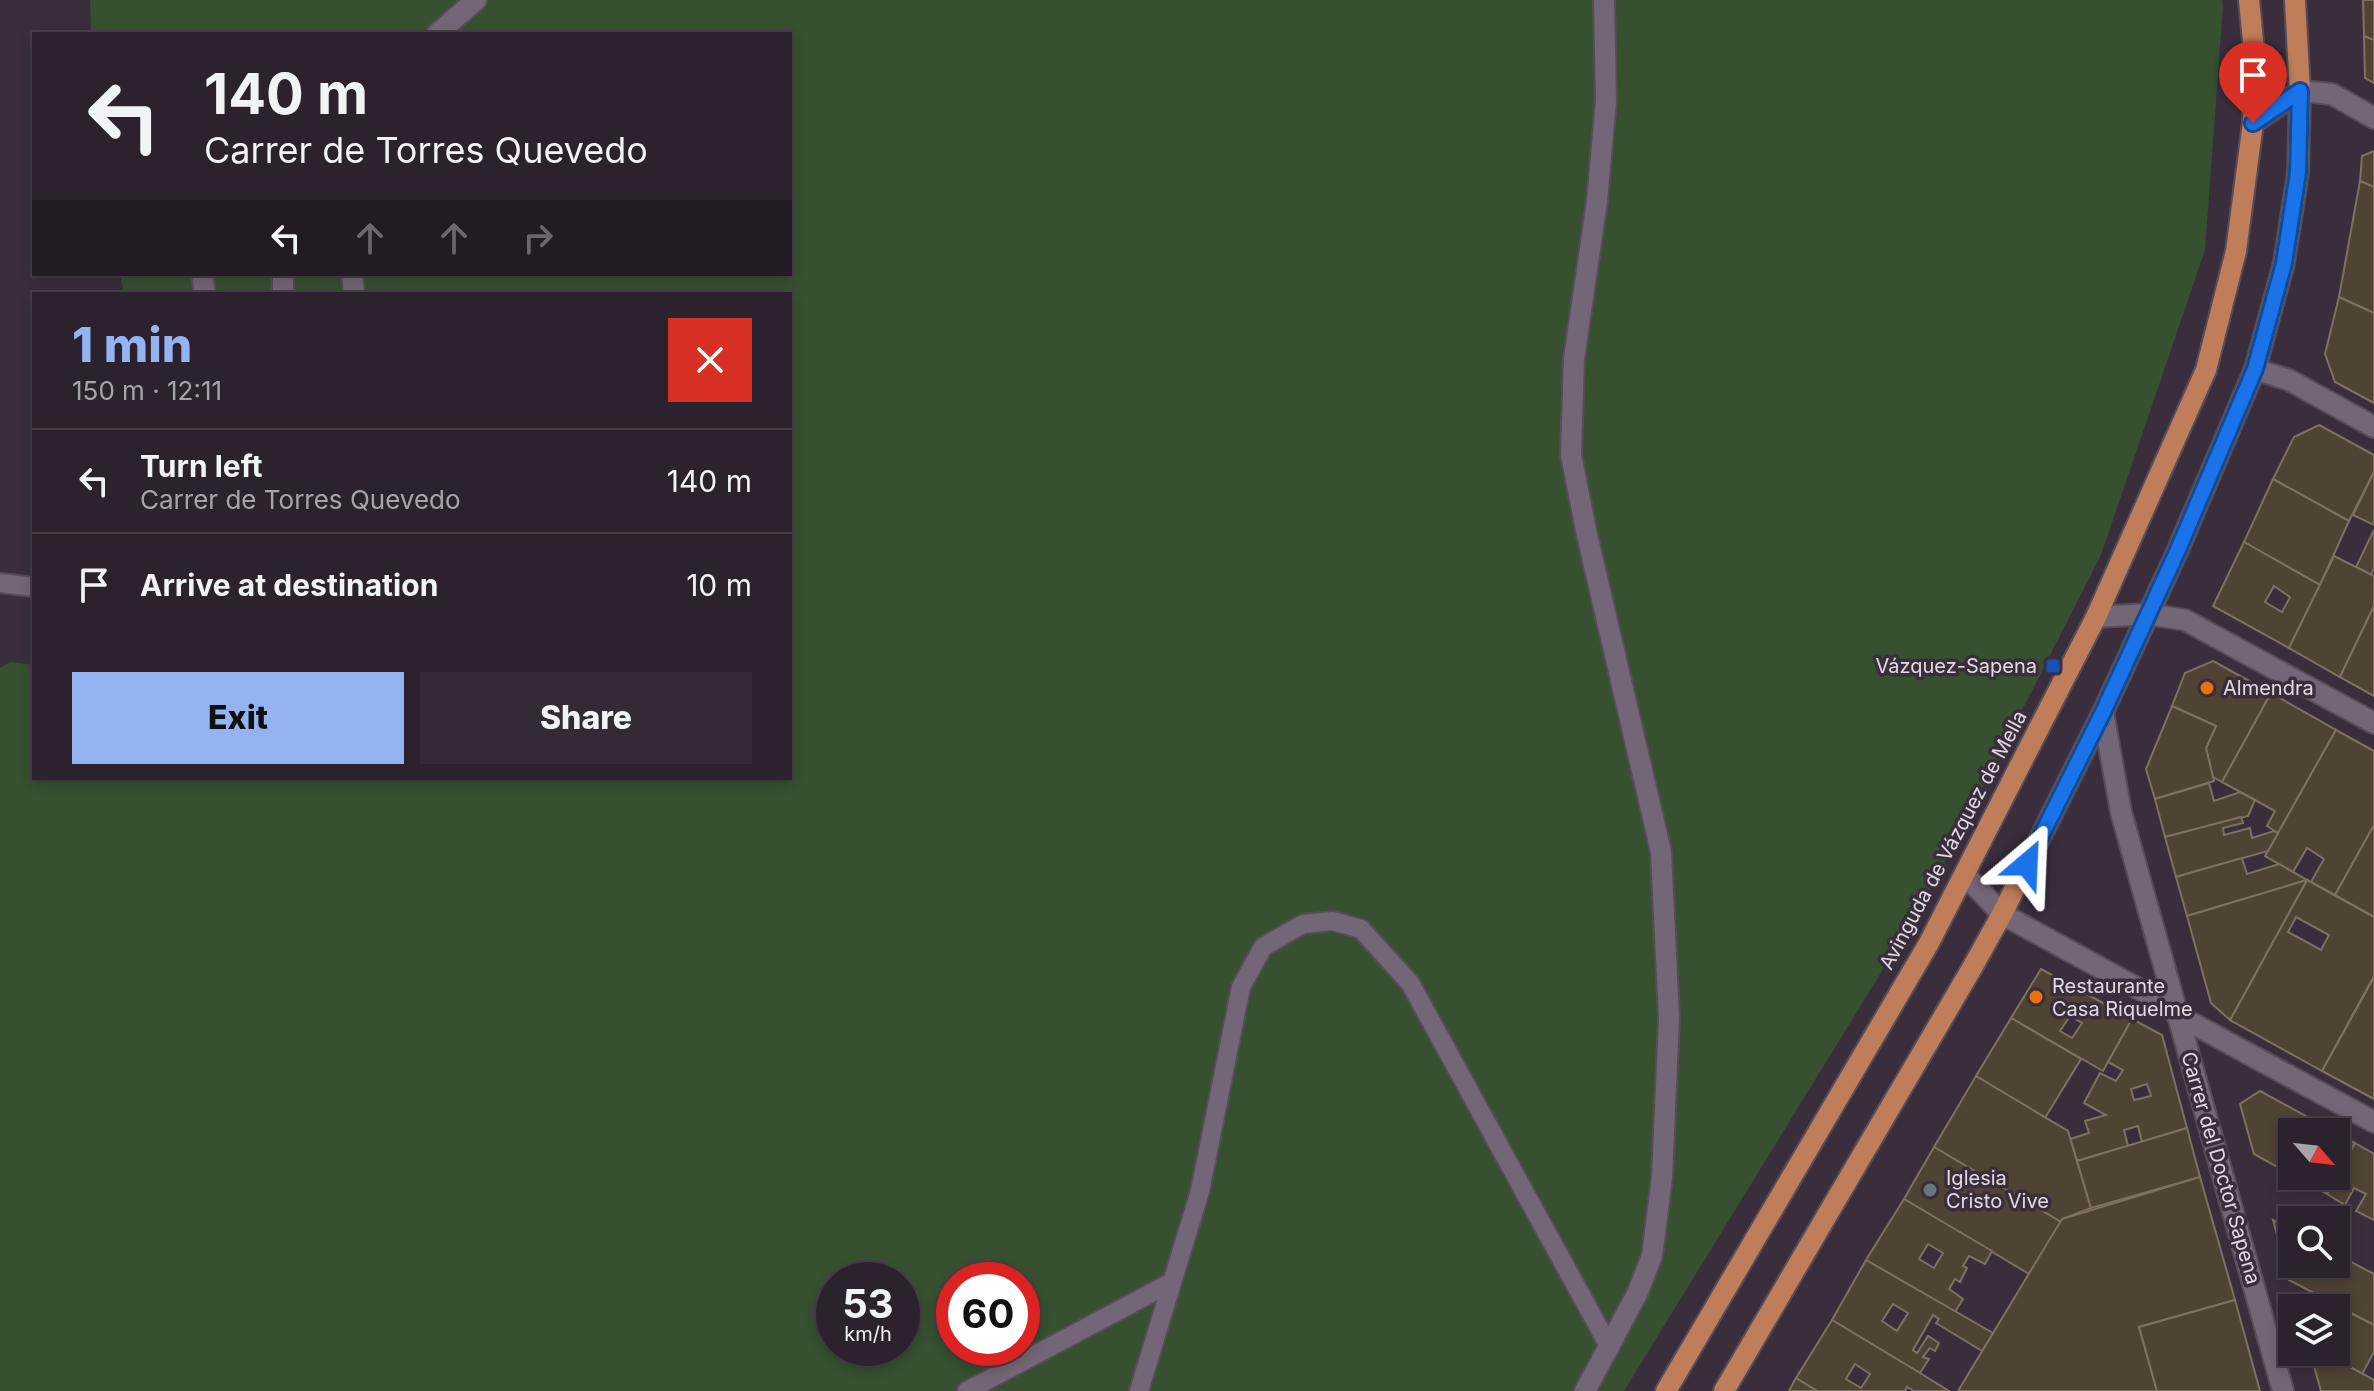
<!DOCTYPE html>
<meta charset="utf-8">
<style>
:root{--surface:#2c222d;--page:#342a35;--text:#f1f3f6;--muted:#a6a4aa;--line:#483f49;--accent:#95b2f1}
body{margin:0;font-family:Inter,sans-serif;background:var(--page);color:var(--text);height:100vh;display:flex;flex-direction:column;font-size:30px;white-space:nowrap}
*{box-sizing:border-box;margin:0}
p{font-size:26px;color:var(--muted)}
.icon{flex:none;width:44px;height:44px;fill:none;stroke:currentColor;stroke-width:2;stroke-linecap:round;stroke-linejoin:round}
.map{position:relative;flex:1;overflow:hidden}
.drawer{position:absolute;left:32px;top:292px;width:760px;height:488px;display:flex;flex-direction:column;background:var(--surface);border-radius:0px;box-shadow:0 4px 12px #0003,0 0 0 2px var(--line)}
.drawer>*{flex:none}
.hud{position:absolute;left:32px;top:32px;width:760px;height:244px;border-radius:0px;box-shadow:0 4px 12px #0003,0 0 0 2px var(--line);background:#2c222d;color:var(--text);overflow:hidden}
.needle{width:52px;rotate:118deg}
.fabs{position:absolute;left:2278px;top:1118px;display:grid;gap:16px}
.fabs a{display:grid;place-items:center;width:72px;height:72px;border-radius:0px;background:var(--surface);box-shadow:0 4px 12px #0003,0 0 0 2px var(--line);font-size:40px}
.speed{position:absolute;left:816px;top:1262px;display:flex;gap:16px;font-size:40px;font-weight:700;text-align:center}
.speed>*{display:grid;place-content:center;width:104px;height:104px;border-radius:50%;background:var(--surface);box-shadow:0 4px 12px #0003,0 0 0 2px var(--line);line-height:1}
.speed small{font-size:20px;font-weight:400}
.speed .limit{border:12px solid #d22;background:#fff;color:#111}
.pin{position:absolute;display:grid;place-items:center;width:68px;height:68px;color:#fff;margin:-82px -34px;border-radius:50% 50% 50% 0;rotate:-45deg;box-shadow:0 0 8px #0007}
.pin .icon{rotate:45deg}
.me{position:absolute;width:88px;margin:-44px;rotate:26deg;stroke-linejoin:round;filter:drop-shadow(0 0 6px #0008)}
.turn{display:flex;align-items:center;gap:28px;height:168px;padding:0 40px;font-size:36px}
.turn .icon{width:104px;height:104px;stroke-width:2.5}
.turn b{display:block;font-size:56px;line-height:68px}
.lanes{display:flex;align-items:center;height:76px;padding:0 40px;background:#0003;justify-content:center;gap:40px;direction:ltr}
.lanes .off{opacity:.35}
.round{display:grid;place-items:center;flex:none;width:84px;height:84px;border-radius:0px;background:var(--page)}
.headline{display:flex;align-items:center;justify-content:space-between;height:136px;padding:0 40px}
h1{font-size:48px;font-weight:800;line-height:60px;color:var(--accent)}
.primary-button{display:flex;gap:16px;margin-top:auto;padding:16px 40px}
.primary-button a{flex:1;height:92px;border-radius:0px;background:var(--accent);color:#111;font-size:32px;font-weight:800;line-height:92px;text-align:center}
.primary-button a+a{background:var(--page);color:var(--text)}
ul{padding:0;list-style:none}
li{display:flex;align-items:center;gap:24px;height:104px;padding:0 40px;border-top:2px solid var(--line)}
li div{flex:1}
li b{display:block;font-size:30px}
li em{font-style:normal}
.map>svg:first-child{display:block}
</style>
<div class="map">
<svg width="2374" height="1391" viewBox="0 0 2374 1391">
<rect width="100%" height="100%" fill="#3a2e3c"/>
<path fill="#365030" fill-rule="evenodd" d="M90,0H2222L2223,7L2205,250L2101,555L1925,901L1624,1391H0V668L10,662L34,665V778H790V294H124L120,274H790V34H91ZM834,1280H902V1348H834ZM954,1280H1022V1348H954Z"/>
<g fill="#4f4333" stroke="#7e7161" stroke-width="2" fill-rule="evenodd">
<polygon points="2363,0 2374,0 2374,40 2364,36"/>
<polygon points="2364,36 2374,40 2374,83 2365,78"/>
<polygon points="2374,151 2374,187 2360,181 2362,156"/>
<polygon points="2360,181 2374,187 2374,313 2339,297"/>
<polygon points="2339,297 2374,313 2374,403 2335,382 2325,354"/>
<polygon points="2319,425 2374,455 2374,472 2349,521 2273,479 2294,437"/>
<polygon points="2374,472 2374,525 2353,515"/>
<polygon points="2273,479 2349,521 2320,585 2244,542"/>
<polygon points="2374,530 2374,568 2371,575 2356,567"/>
<path d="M2244,542L2320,585L2289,648L2213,606ZM2274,586L2290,597L2282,612L2265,602Z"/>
<polygon points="2334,556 2374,576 2374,606 2340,677 2289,648"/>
<polygon points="2374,606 2374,696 2340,677"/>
<polygon points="2213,661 2271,693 2222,782 2213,777 2206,748 2216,726 2172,706 2185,673"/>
<polygon points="2271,693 2336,730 2278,833 2267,826 2275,811 2222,782"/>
<polygon points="2172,706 2216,726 2206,748 2214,781 2155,799 2146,769"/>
<polygon points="2336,730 2374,751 2374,825 2335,895 2311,882 2324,859 2307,848 2293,872 2265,856"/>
<polygon points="2209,783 2214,801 2240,792 2255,800 2248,816 2165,837 2155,799"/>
<polygon points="2241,817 2243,823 2223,828 2224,835 2250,828 2252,838 2274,831 2278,833 2268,851 2176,877 2165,837"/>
<polygon points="2374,825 2374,917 2335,895"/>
<polygon points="2242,858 2247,874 2279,864 2307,880 2187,916 2176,877"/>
<path d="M2307,880L2374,917V976L2322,1071L2230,1020ZM2296,917L2329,935L2321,950L2288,932Z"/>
<polygon points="2307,880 2230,1020 2211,1003 2187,916"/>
<path d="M2041,969L2132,1019L2103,1071L2011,1018ZM2070,1016L2082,1023L2072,1038L2060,1031Z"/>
<polygon points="2373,979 2374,980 2374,1099 2322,1071"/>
<polygon points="2011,1018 2081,1059 2045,1118 1976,1076"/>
<path d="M2132,1019L2162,1035L2187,1128L2142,1142L2138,1126L2124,1130L2128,1146L2077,1161L2070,1139L2089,1133L2085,1121L2106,1115L2084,1103L2100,1073L2116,1081L2123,1070L2108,1062ZM2147,1084L2151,1096L2134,1100L2131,1089Z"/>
<polygon points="1976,1076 2068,1131 2091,1208 2062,1219 2061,1222 1934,1147"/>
<polygon points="2260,1091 2335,1132 2292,1132 2292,1175 2254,1154 2240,1104"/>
<polygon points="2187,1128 2200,1177 2091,1208 2077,1161"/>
<polygon points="2336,1133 2355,1143 2327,1194 2294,1176 2336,1176"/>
<polygon points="2355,1143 2374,1154 2374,1220 2356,1211 2366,1194 2354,1188 2345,1205 2327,1194"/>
<polygon points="1934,1147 2061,1222 2029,1274 1904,1199"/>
<polygon points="2200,1177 2235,1300 2139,1327 2157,1391 1958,1391 2062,1219"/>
<path d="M1904,1199L1992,1251L1985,1264L1969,1256L1963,1266L1967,1268L1960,1282L1955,1279L1949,1289L1963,1299L1955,1312L1866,1260ZM1928,1244L1943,1253L1934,1268L1919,1259Z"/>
<polygon points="2273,1220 2292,1230 2292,1264 2336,1264 2336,1254 2374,1274 2374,1325 2289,1280"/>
<path d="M1866,1260L1993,1333L1982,1351L1936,1323L1939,1319L1933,1315L1913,1350L1917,1353L1928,1336L1939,1343L1935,1351L1930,1348L1923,1357L1929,1359L1920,1373L1832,1320ZM1893,1304L1908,1313L1897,1331L1882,1321Z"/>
<polygon points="2235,1300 2260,1391 2157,1391 2139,1327"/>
<polygon points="2333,1304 2374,1325 2374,1352 2362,1374 2323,1352 2336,1352 2336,1308 2331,1308"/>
<path d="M1832,1320L1920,1373L1949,1391H1914L1907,1387L1905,1391H1817L1796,1378ZM1855,1364L1870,1374L1861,1388L1846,1379Z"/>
<polygon points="2310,1352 2323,1352 2374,1380 2374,1391 2321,1391"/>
<polygon points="1796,1378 1817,1391 1789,1391"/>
</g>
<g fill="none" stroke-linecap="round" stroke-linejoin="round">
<g stroke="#574d58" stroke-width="22">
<g id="lane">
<polyline points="0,583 34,587"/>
<polyline points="967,1391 1172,1282"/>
<polyline points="1139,1391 1200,1191 1241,987 1263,947 1303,924 1333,921 1361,929 1410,983 1610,1348"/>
</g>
</g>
<g stroke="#574d58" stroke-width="24">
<g id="street">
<polyline points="437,34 476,0"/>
<polyline points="2253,123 2300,91 2332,94 2374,118"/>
<polyline points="202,274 205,294"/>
<polyline points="283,274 283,294"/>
<polyline points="352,274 354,294"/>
<polyline points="2255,369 2289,380 2374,427"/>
<polyline points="2096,617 2147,614 2185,620 2374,723"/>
<polyline points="2103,712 2121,812 2283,1391"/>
<polyline points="1965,875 2002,914 2148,994 2190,1022 2374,1122"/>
<polyline points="1585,1391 1637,1294 1652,1256 1662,1177 1669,1018 1661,852 1587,535 1571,455 1574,359 1597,201 1606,100 1604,0"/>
</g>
</g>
<g stroke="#574d58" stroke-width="24">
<g id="primary">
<polyline points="1666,1391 1929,943 2096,617 2206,370 2236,251 2253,123 2255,61 2249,0"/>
<polyline points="1724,1391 1972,968 2002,914 2103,712 2177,552 2255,369 2284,263 2298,173 2300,91 2295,0"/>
</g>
</g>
<use href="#lane" stroke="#736676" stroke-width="18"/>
<use href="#street" stroke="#736676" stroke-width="20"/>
<use href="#primary" stroke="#bf7d5a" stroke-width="20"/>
</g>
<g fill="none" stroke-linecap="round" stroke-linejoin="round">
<g stroke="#114b97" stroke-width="20">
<polyline id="route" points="2027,864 2103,712 2177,552 2255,369 2284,263 2298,173 2300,91 2253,123"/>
</g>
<use href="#route" stroke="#1a73e8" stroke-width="14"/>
</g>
<rect fill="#1a4fb4" stroke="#3a2e3c" stroke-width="3" x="2045" y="658" width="16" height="16" rx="4"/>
<g fill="#e8710a" stroke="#3a2e3c" stroke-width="3">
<circle cx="2207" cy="688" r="8"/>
<circle cx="2036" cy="997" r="8"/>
</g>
<circle fill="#6b7280" stroke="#3a2e3c" stroke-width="3" cx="1930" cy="1190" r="8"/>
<g text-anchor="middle" stroke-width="7" stroke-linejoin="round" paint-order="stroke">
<g font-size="20" fill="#e1d9e2" stroke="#3a2e3c" text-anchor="start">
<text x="2037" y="673" text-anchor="end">Vázquez-Sapena</text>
<text x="2223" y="695">Almendra</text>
<text x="2052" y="993">Restaurante<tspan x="2052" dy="23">Casa Riquelme</tspan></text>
<text x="1946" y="1185">Iglesia<tspan x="1946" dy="23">Cristo Vive</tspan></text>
</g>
<g font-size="20" fill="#e1d9e2" stroke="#3a2e3c">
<text transform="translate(1953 840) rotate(-62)" y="7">Avinguda de Vázquez de Mella</text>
<text transform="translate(2221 1168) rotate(74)" y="7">Carrer del Doctor Sapena</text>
</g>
</g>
</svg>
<div class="fabs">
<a><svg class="needle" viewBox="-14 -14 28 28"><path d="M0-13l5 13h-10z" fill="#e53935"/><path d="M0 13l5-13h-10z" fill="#a6a4aa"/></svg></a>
<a><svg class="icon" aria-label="search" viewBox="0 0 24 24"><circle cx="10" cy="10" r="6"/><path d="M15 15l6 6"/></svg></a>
<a><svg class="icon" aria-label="layers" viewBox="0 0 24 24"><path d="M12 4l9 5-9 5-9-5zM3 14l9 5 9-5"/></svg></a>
</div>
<div class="speed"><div>53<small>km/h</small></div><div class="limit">60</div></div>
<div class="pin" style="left:2253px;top:123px;background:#d93025"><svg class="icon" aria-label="arrive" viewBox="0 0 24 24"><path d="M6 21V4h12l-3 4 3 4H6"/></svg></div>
<svg class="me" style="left:2027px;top:864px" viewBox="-20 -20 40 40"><path d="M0-17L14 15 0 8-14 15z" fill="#1a73e8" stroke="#fff" stroke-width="4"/></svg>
<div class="hud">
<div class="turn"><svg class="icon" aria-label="left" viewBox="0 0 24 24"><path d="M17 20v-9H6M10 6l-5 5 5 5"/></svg><div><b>140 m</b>Carrer de Torres Quevedo</div></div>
<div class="lanes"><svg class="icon" aria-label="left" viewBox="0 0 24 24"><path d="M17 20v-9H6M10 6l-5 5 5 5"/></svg><svg class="icon off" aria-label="ahead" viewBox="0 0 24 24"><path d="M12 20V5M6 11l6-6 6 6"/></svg><svg class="icon off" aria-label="ahead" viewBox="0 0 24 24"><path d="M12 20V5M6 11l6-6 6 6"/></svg><svg class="icon off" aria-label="right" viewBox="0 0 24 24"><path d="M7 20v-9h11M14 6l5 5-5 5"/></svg></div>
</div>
<section class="drawer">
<div class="headline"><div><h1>1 min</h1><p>150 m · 12:11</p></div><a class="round" style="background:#d93025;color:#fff"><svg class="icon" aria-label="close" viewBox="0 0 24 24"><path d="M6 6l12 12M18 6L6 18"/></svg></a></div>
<ul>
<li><svg class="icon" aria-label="left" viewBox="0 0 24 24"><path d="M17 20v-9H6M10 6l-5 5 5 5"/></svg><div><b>Turn left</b><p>Carrer de Torres Quevedo</p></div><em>140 m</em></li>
<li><svg class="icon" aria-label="arrive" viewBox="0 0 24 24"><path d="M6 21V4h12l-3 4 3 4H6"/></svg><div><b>Arrive at destination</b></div><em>10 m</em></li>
</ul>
<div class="primary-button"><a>Exit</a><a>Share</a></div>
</section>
</div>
